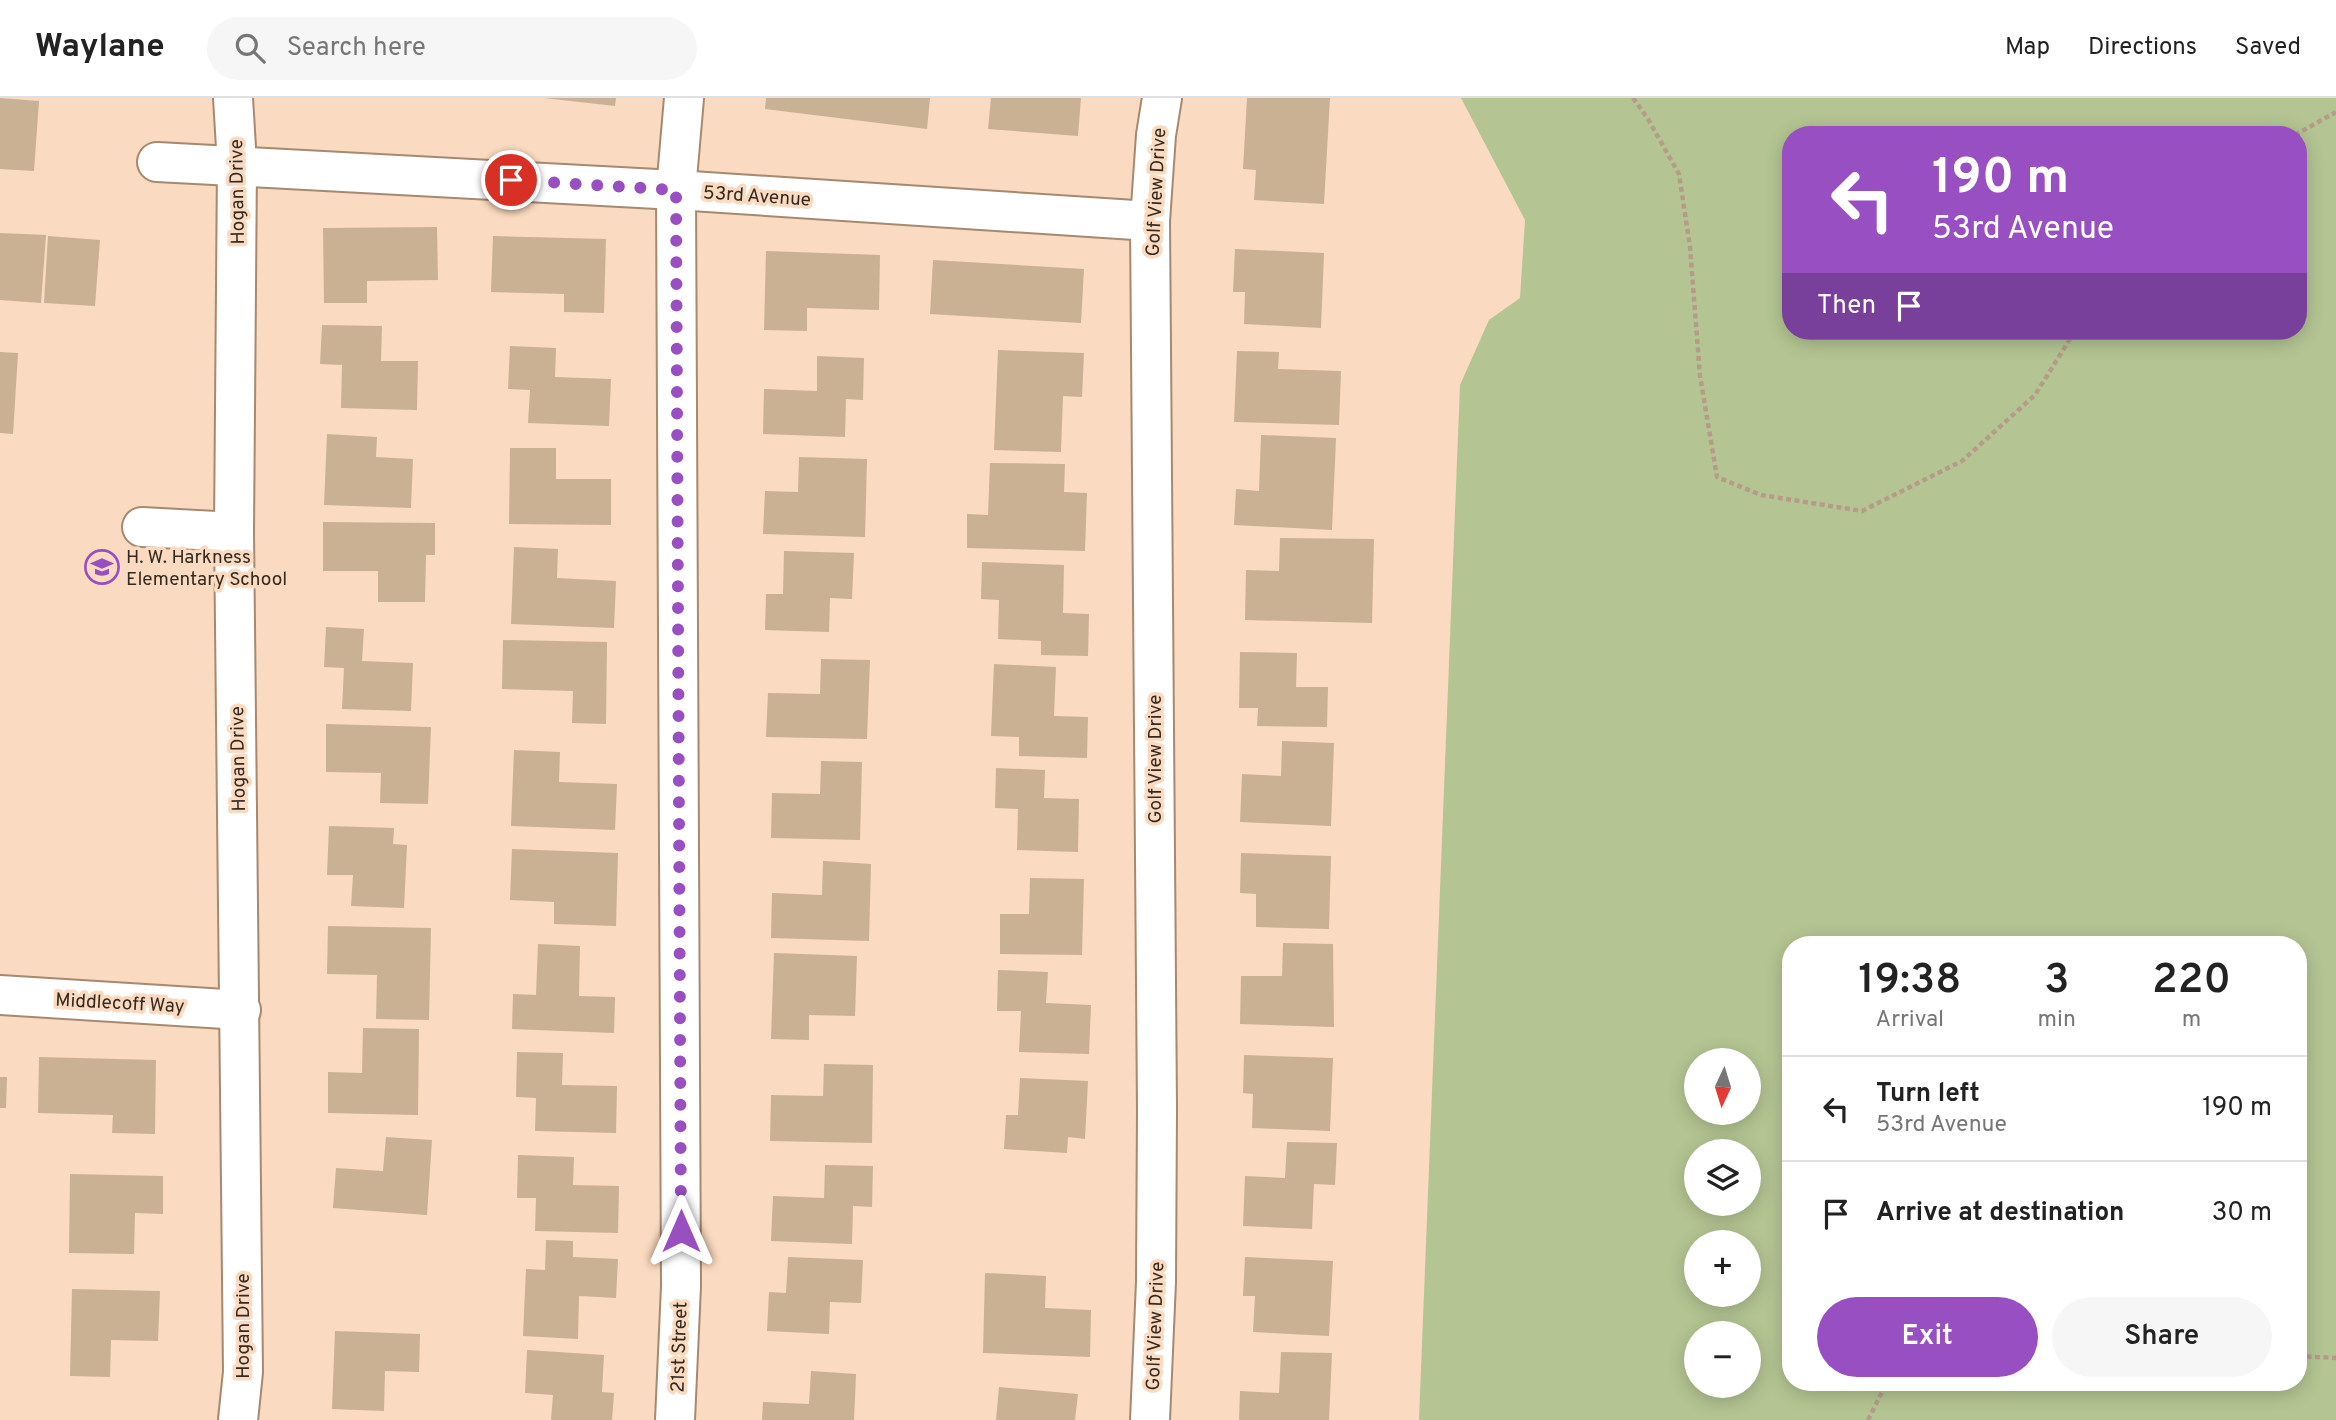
<!DOCTYPE html>
<meta charset="utf-8">
<style>
:root{--surface:#fff;--page:#f6f6f6;--text:#222;--muted:#767676;--line:#e0e0e0;--accent:#974fc2}
body{margin:0;font-family:Overpass,sans-serif;background:var(--page);color:var(--text);height:100vh;display:flex;flex-direction:column;font-size:26px;white-space:nowrap}
*{box-sizing:border-box;margin:0}
p{font-size:23px;color:var(--muted)}
.icon{flex:none;width:38px;height:38px;fill:none;stroke:currentColor;stroke-width:2;stroke-linecap:round;stroke-linejoin:round}
.map{position:relative;flex:1;overflow:hidden}
.panel{position:absolute;left:1782px;top:838px;width:525px;height:455px;display:flex;flex-direction:column;background:var(--surface);border-radius:28px;box-shadow:0 4px 18px #0003}
.panel>*{flex:none}
.banner{position:absolute;left:1782px;top:28px;width:525px;height:214px;border-radius:28px;box-shadow:0 4px 18px #0003;background:#974fc2;color:#fff;overflow:hidden}
.needle{width:46px;rotate:184deg}
.fabs{position:absolute;left:1684px;top:950px;display:grid;gap:14px}
.fabs a{display:grid;place-items:center;width:77px;height:77px;border-radius:50%;background:var(--surface);box-shadow:0 4px 18px #0003;font-size:35px}
.pin{position:absolute;display:grid;place-items:center;width:60px;height:60px;color:#fff;margin:-30px;border:4px solid #fff;border-radius:50%;box-shadow:0 2px 7px #0007}
.me{position:absolute;width:77px;margin:-38px;rotate:0deg;stroke-linejoin:round;filter:drop-shadow(0 0 5px #0008)}
.turn{display:flex;align-items:center;gap:24px;height:147px;padding:0 35px;font-size:32px}
.turn .icon{width:91px;height:91px;stroke-width:2.5}
.turn b{display:block;font-size:49px;line-height:60px}
.then{display:flex;align-items:center;height:66px;padding:0 35px;background:#0003;gap:14px;font-size:26px}
.eta{display:flex;justify-content:space-evenly;align-items:center;height:119px;text-align:center}
.eta b{font-size:42px;font-weight:600;line-height:49px}
.action{display:flex;gap:14px;margin-top:auto;padding:14px 35px}
.action a{flex:1;height:80px;border-radius:42px;background:var(--accent);color:#fff;font-size:28px;font-weight:600;line-height:80px;text-align:center}
.action a+a{background:var(--page);color:var(--text)}
ul{padding:0;list-style:none}
li{display:flex;align-items:center;gap:21px;height:105px;padding:0 35px;border-top:2px solid var(--line)}
li div{flex:1}
li b{display:block;font-size:26px}
li em{font-style:normal}
header{display:flex;align-items:center;gap:42px;box-sizing:border-box;height:98px;padding:0 35px;background:var(--surface);border-bottom:2px solid var(--line)}
header strong{font-size:33px}
nav{display:flex;gap:38px;margin-inline-start:auto;font-size:24px}
.search{width:490px;height:63px;background:var(--page);display:flex;align-items:center;gap:18px;box-sizing:border-box;padding:0 24px;border-radius:38px;color:var(--muted);font-size:26px}
.map>svg:first-child{display:block}
</style>
<header>
<strong>Waylane</strong>
<div class="search"><svg class="icon" aria-label="search" viewBox="0 0 24 24"><circle cx="10" cy="10" r="6"/><path d="M15 15l6 6"/></svg>Search here</div>
<nav><a>Map</a><a>Directions</a><a>Saved</a></nav>
</header>
<div class="map">
<svg width="2336" height="1322" viewBox="0 0 2336 1322">
<rect width="100%" height="100%" fill="#fadac0"/>
<path fill="#b4c593" fill-rule="evenodd" d="M1461,0H2336V1322H1419L1460,287L1489,222L1520,200L1525,122ZM1790,37H2298V233H1790ZM1790,847H2298V1284H1790ZM1696,962H1748V1015H1696ZM1696,1054H1748V1106H1696ZM1696,1144H1748V1197H1696ZM1696,1236H1748V1288H1696Z"/>
<g fill="#cab194">
<polygon points="0,0 39,3 34,73 0,71"/>
<polygon points="544,0 616,0 615,8"/>
<polygon points="766,0 930,0 927,31 765,11"/>
<polygon points="991,0 1081,0 1078,38 988,31"/>
<polygon points="1247,0 1330,0 1324,106 1254,102 1256,72 1243,71"/>
<polygon points="437,129 438,182 367,183 367,205 324,205 323,130"/>
<polygon points="0,135 46,137 41,205 0,202"/>
<polygon points="48,138 100,142 95,208 44,205"/>
<polygon points="493,138 606,141 604,215 564,214 564,196 491,194"/>
<polygon points="1235,151 1324,155 1321,230 1244,226 1245,194 1233,194"/>
<polygon points="766,153 880,157 879,212 807,210 807,233 764,232"/>
<polygon points="933,162 1084,171 1081,225 930,216"/>
<polygon points="322,227 382,228 381,263 418,263 417,312 341,310 342,267 320,266"/>
<polygon points="510,248 556,250 555,279 611,281 609,328 528,325 530,292 508,291"/>
<polygon points="998,252 1084,255 1082,299 1063,298 1061,354 994,352"/>
<polygon points="1237,253 1279,254 1278,271 1341,273 1339,327 1234,324"/>
<polygon points="0,254 18,255 13,336 0,335"/>
<polygon points="817,258 864,260 863,302 846,301 845,339 763,336 764,291 817,293"/>
<polygon points="327,336 377,339 376,359 413,361 411,410 324,407"/>
<polygon points="1261,337 1336,340 1332,432 1234,427 1236,391 1259,393"/>
<polygon points="510,350 556,350 556,381 611,381 611,427 509,426"/>
<polygon points="799,359 867,361 865,439 763,436 765,393 798,394"/>
<polygon points="990,365 1065,366 1064,394 1087,395 1085,453 967,450 967,416 988,417"/>
<polygon points="323,424 435,425 435,457 426,457 425,504 378,504 378,473 323,473"/>
<polygon points="1280,440 1374,441 1372,525 1245,522 1246,472 1279,473"/>
<polygon points="514,449 558,451 557,480 616,483 614,530 511,526"/>
<polygon points="784,453 854,455 852,501 830,500 829,534 765,532 766,496 783,496"/>
<polygon points="982,464 1064,467 1063,515 1089,516 1088,558 1041,557 1041,543 998,541 999,502 981,501"/>
<polygon points="326,529 364,531 362,563 413,565 411,613 342,611 344,570 324,569"/>
<polygon points="503,542 607,544 606,626 572,625 573,593 502,591"/>
<polygon points="1240,554 1297,555 1296,589 1328,589 1327,629 1257,628 1258,610 1239,610"/>
<polygon points="821,561 870,562 867,641 766,639 768,595 820,596"/>
<polygon points="994,566 1056,569 1054,618 1088,619 1087,660 1019,658 1019,639 991,638"/>
<polygon points="326,626 431,629 428,706 380,705 381,675 326,674"/>
<polygon points="1282,643 1334,645 1331,728 1240,724 1242,676 1281,678"/>
<polygon points="514,652 560,654 559,684 617,686 615,732 511,728"/>
<polygon points="821,663 862,664 860,742 771,740 772,695 820,696"/>
<polygon points="996,670 1045,672 1044,700 1079,701 1078,754 1017,752 1018,711 995,710"/>
<polygon points="329,728 394,730 393,746 407,747 404,810 351,808 353,777 327,777"/>
<polygon points="512,751 618,755 616,828 554,826 554,804 510,802"/>
<polygon points="1241,755 1331,758 1329,831 1256,829 1256,796 1240,795"/>
<polygon points="823,763 871,766 869,843 771,840 772,795 822,797"/>
<polygon points="1030,780 1084,781 1082,857 1000,856 1000,816 1029,816"/>
<polygon points="328,828 431,830 429,922 376,921 377,877 327,876"/>
<polygon points="1283,845 1333,846 1334,929 1240,926 1241,878 1282,878"/>
<polygon points="538,846 580,848 579,898 615,899 614,935 512,931 513,896 536,897"/>
<polygon points="774,855 857,858 855,918 809,917 809,942 771,941"/>
<polygon points="998,872 1048,874 1046,905 1091,907 1089,956 1019,954 1021,913 997,913"/>
<polygon points="363,930 419,931 418,1017 328,1015 328,974 362,975"/>
<polygon points="517,954 563,955 562,987 617,988 616,1035 535,1033 536,1000 516,999"/>
<polygon points="1244,957 1333,960 1330,1033 1252,1030 1253,996 1243,995"/>
<polygon points="39,959 156,962 155,1036 112,1035 113,1017 38,1015"/>
<polygon points="824,966 873,967 872,1045 770,1043 771,997 823,998"/>
<polygon points="0,979 7,979 6,1010 0,1010"/>
<polygon points="1020,980 1088,983 1085,1041 1068,1039 1067,1055 1004,1051 1006,1017 1018,1017"/>
<polygon points="386,1039 432,1042 427,1117 333,1110 336,1070 383,1073"/>
<polygon points="1287,1044 1337,1045 1335,1087 1314,1086 1312,1131 1243,1128 1245,1078 1285,1080"/>
<polygon points="518,1057 574,1059 573,1087 619,1088 618,1135 535,1133 536,1100 517,1100"/>
<polygon points="825,1067 873,1068 872,1109 853,1108 852,1146 771,1143 773,1098 824,1100"/>
<polygon points="70,1076 163,1078 163,1116 135,1115 134,1156 69,1155"/>
<polygon points="546,1142 573,1143 573,1159 618,1161 616,1200 579,1198 578,1241 523,1238 526,1171 545,1172"/>
<polygon points="788,1159 863,1162 861,1205 830,1204 829,1236 767,1233 769,1194 786,1195"/>
<polygon points="1245,1159 1333,1163 1329,1238 1253,1234 1255,1198 1243,1198"/>
<polygon points="985,1175 1046,1178 1045,1210 1091,1212 1090,1259 983,1255"/>
<polygon points="72,1191 160,1193 158,1243 111,1242 110,1279 70,1278"/>
<polygon points="335,1233 420,1236 419,1274 385,1273 384,1313 332,1311"/>
<polygon points="527,1252 604,1257 602,1294 614,1295 612,1322 551,1322 553,1297 525,1295"/>
<polygon points="1281,1254 1332,1255 1329,1322 1239,1322 1240,1293 1279,1295"/>
<polygon points="811,1273 856,1276 854,1322 762,1322 763,1304 809,1306"/>
<polygon points="999,1289 1078,1296 1075,1322 996,1322"/>
</g>
<g fill="none" stroke-linecap="round" stroke-linejoin="round">
<g stroke="#a58970" stroke-width="42">
<g id="minor">
<polyline points="233,0 237,66 234,434 243,1274 238,1322"/>
<polyline points="157,64 676,92 1150,123"/>
<polyline points="142,429 234,434"/>
<polyline points="0,897 241,912"/>
<polyline points="675,1322 681,1188 676,92 684,0"/>
<polyline points="1150,1322 1156,1184 1157,1012 1150,123 1156,37 1162,0"/>
</g>
</g>
<g stroke="#b59c88" stroke-width="4.5" stroke-dasharray="5 3.5" stroke-linecap="butt">
<polyline points="1633,0 1648,21 1679,76 1690,149 1700,278 1717,379 1761,397 1862,413 1962,363 2035,297 2075,233"/>
<polyline points="2295,37 2336,14"/>
<polyline points="2298,1258 2336,1260"/>
<polyline points="1868,1322 1887,1284"/>
</g>
<use href="#minor" stroke="#fff" stroke-width="38"/>
</g>
<g fill="none" stroke-linecap="round" stroke-linejoin="round">
<polyline stroke="#974fc2" stroke-width="12" stroke-dasharray="0 21.6" points="511,82 676,92 681,1133"/>
</g>
<defs>
<g id="school-ring" transform="scale(1.75)"><circle r="9.5" fill="#fadac0" stroke="#974fc2" stroke-width="1.5"/><path d="M0-5L7-2L0 1L-7-2ZM-4 1L0 2.5L4 1V4Q0 6-4 4Z" fill="#974fc2"/></g>
</defs>
<g fill-rule="evenodd">
<use href="#school-ring" x="102" y="469"/>
</g>
<g text-anchor="middle" stroke-width="7" stroke-linejoin="round" paint-order="stroke">
<g font-size="19" fill="#34291f" stroke="#fadac0">
<text transform="translate(236 94) rotate(-91)" y="7">Hogan Drive</text>
<text transform="translate(1155 94) rotate(-87)" y="7">Golf View Drive</text>
<text transform="translate(757 97) rotate(4)" y="7">53rd Avenue</text>
<text transform="translate(237 661) rotate(-91)" y="7">Hogan Drive</text>
<text transform="translate(1154 661) rotate(-90)" y="7">Golf View Drive</text>
<text transform="translate(120 904) rotate(3)" y="7">Middlecoff Way</text>
<text transform="translate(242 1228) rotate(-90)" y="7">Hogan Drive</text>
<text transform="translate(1154 1228) rotate(-88)" y="7">Golf View Drive</text>
<text transform="translate(678 1249) rotate(-88)" y="7">21st Street</text>
</g>
<g font-size="19" fill="#34291f" stroke="#fadac0" text-anchor="start">
<text x="126" y="465">H. W. Harkness<tspan x="126" dy="22">Elementary School</tspan></text>
</g>
</g>
</svg>
<div class="fabs">
<a><svg class="needle" viewBox="-14 -14 28 28"><path d="M0-13l5 13h-10z" fill="#e53935"/><path d="M0 13l5-13h-10z" fill="#767676"/></svg></a>
<a><svg class="icon" aria-label="layers" viewBox="0 0 24 24"><path d="M12 4l9 5-9 5-9-5zM3 14l9 5 9-5"/></svg></a>
<a>+</a>
<a>−</a>
</div>
<div class="pin" style="left:511px;top:82px;background:#d93025"><svg class="icon" aria-label="arrive" viewBox="0 0 24 24"><path d="M6 21V4h12l-3 4 3 4H6"/></svg></div>
<svg class="me" style="left:681px;top:1133px" viewBox="-20 -20 40 40"><path d="M0-17L14 15 0 8-14 15z" fill="#974fc2" stroke="#fff" stroke-width="4"/></svg>
<div class="banner">
<div class="turn"><svg class="icon" aria-label="left" viewBox="0 0 24 24"><path d="M17 20v-9H6M10 6l-5 5 5 5"/></svg><div><b>190 m</b>53rd Avenue</div></div>
<div class="then">Then<svg class="icon" aria-label="arrive" viewBox="0 0 24 24"><path d="M6 21V4h12l-3 4 3 4H6"/></svg></div>
</div>
<section class="panel">
<div class="eta">
<div><b>19:38</b><p>Arrival</p></div>
<div><b>3</b><p>min</p></div>
<div><b>220</b><p>m</p></div>
</div>
<ul>
<li><svg class="icon" aria-label="left" viewBox="0 0 24 24"><path d="M17 20v-9H6M10 6l-5 5 5 5"/></svg><div><b>Turn left</b><p>53rd Avenue</p></div><em>190 m</em></li>
<li><svg class="icon" aria-label="arrive" viewBox="0 0 24 24"><path d="M6 21V4h12l-3 4 3 4H6"/></svg><div><b>Arrive at destination</b></div><em>30 m</em></li>
</ul>
<div class="action"><a>Exit</a><a>Share</a></div>
</section>
</div>
